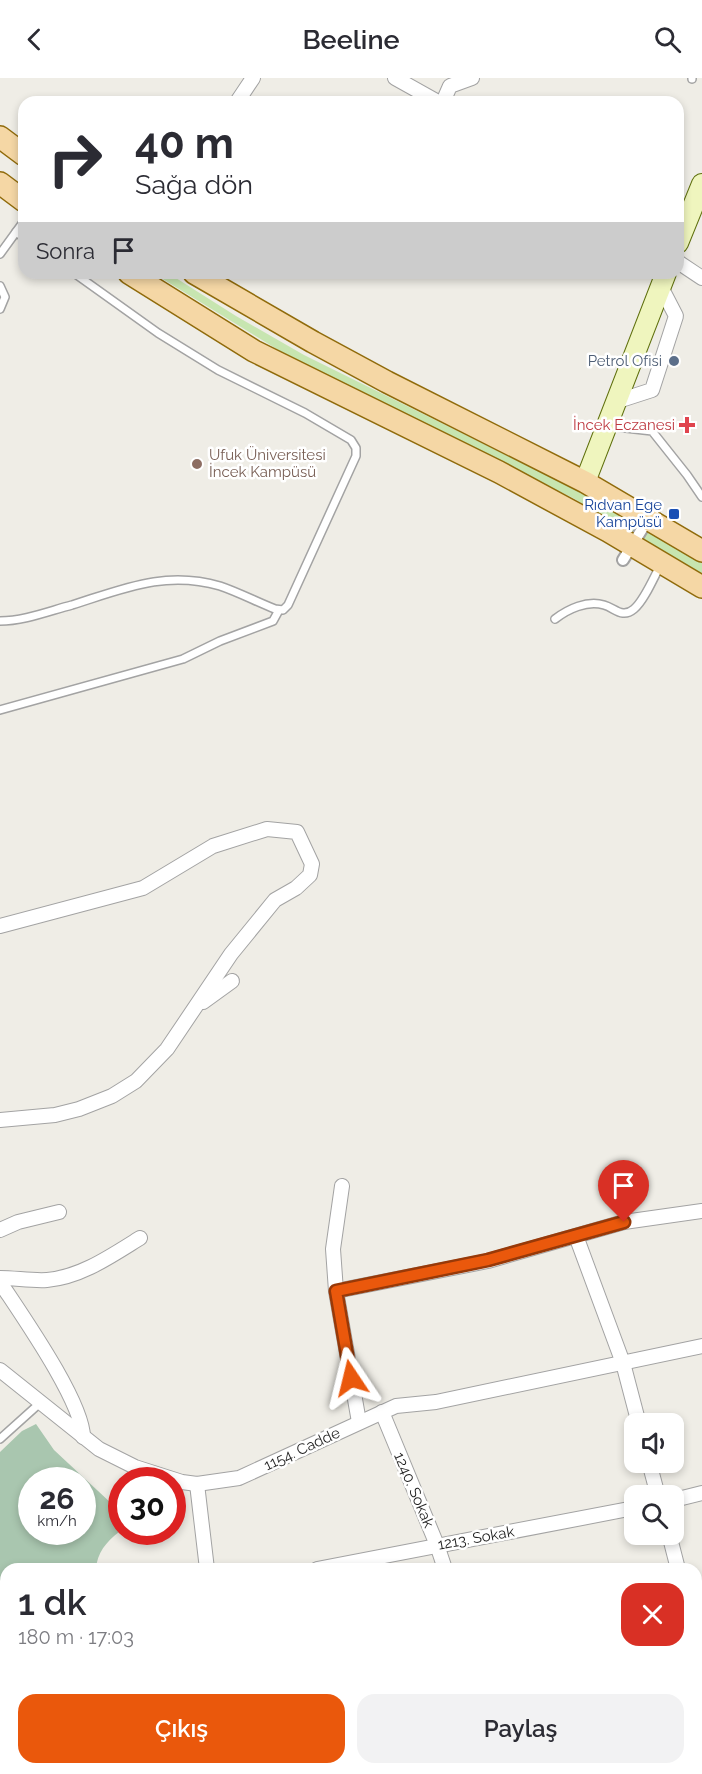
<!DOCTYPE html>
<html lang="tr">
<meta charset="utf-8">
<style>
:root{--surface:#fff;--page:#f2f2f3;--text:#2b2b33;--muted:#7c7c81;--accent:#ea580c}
body{margin:0;font-family:Raleway,sans-serif;background:var(--page);color:var(--text);height:100vh;display:flex;flex-direction:column;font-size:22px;white-space:nowrap}
*{box-sizing:border-box;margin:0}
p{font-size:20px;color:var(--muted)}
.icon{flex:none;width:33px;height:33px;fill:none;stroke:currentColor;stroke-width:2;stroke-linecap:round;stroke-linejoin:round}
.map{position:relative;flex:1;overflow:hidden}
.panel{position:absolute;left:0px;top:1485px;width:702px;height:212px;display:flex;flex-direction:column;background:var(--surface);border-radius:18px 18px 0 0;box-shadow:0 3px 9px #0003}
.panel>*{flex:none}
.banner{position:absolute;left:18px;top:18px;width:666px;height:183px;border-radius:18px;box-shadow:0 3px 9px #0003;background:#fff;color:var(--text);overflow:hidden}
.fabs{position:absolute;left:624px;top:1335px;display:grid;gap:12px}
.fabs a{display:grid;place-items:center;width:60px;height:60px;border-radius:12px;background:var(--surface);box-shadow:0 3px 9px #0003;font-size:30px}
.speed{position:absolute;left:18px;top:1389px;display:flex;gap:12px;font-size:30px;font-weight:700;text-align:center}
.speed>*{display:grid;place-content:center;width:78px;height:78px;border-radius:50%;background:var(--surface);box-shadow:0 3px 9px #0003;line-height:1}
.speed small{font-size:15px;font-weight:400}
.speed .limit{border:9px solid #d22;background:#fff;color:#111}
.pin{position:absolute;display:grid;place-items:center;width:51px;height:51px;color:#fff;margin:-62px -26px;border-radius:50% 50% 50% 0;rotate:-45deg;box-shadow:0 0 6px #0007}
.pin .icon{rotate:45deg}
.me{position:absolute;width:66px;margin:-33px;rotate:350deg;stroke-linejoin:round;filter:drop-shadow(0 0 4px #0008)}
.turn{display:flex;align-items:center;gap:21px;height:126px;padding:0 18px;font-size:27px}
.turn .icon{width:78px;height:78px;stroke-width:2.5}
.turn b{display:block;font-size:42px;line-height:51px}
.then{display:flex;align-items:center;height:57px;padding:0 18px;background:#0003;gap:12px;font-size:22px}
.round{display:grid;place-items:center;flex:none;width:63px;height:63px;border-radius:18px;background:var(--page)}
.overview{display:flex;align-items:center;justify-content:space-between;height:102px;padding:0 18px}
h1{font-size:36px;font-weight:600;line-height:45px}
.primary-button{display:flex;gap:12px;margin-top:auto;padding:12px 18px}
.primary-button a{flex:1;height:69px;border-radius:18px;background:var(--accent);color:#fff;font-size:24px;font-weight:600;line-height:69px;text-align:center}
.primary-button a+a{background:var(--page);color:var(--text)}
header{display:flex;justify-content:space-between;align-items:center;height:78px;padding:0 18px;background:var(--surface);font-size:27px;font-weight:600}
.map>svg:first-child{display:block}
</style>
<header><svg class="icon" aria-label="back" viewBox="0 0 24 24"><path d="M15 5l-7 7 7 7"/></svg>Beeline<svg class="icon" aria-label="search" viewBox="0 0 24 24"><circle cx="10" cy="10" r="6"/><path d="M15 15l6 6"/></svg></header>
<div class="map">
<svg width="702" height="1696" viewBox="0 0 702 1696">
<rect width="100%" height="100%" fill="#efede6"/>
<polygon fill="#c7e5b0" points="153,195 168,195 236,238 304,277 581,414 644,449 702,485 702,496 573,420 364,318 280,273"/>
<path fill="#a9c6af" fill-rule="evenodd" d="M36,1346L54,1372L112,1426L119,1454C106,1464 97,1475 96,1491H6V1514L0,1510V1374L22,1353ZM32,1402H82V1454H32Z"/>
<g fill="none" stroke-linecap="round" stroke-linejoin="round">
<g stroke="#a3a3a3" stroke-width="10">
<g id="service">
<polyline points="692,0 692,1"/>
<polyline points="16,154 24,160"/>
<polyline points="0,176 24,143"/>
<polyline points="0,208 5,219 0,231"/>
<polyline points="608,348 652,353 687,397 702,419"/>
<path d="M555,541C568,531 587,522 604,527C615,530 622,541 634,531C644,523 654,499 661,486"/>
<path d="M0,543C24,543 49,533 72,527C123,511 165,492 220,508C238,514 257,524 275,531L283,532L288,527L356,378V370L351,362L305,335L218,292L158,255L74,195"/>
<polyline points="0,632 183,581 220,563 273,543 279,532"/>
<polyline points="0,1361 40,1325"/>
</g>
</g>
<g stroke="#a3a3a3" stroke-width="14">
<polyline id="pedestrian" points="623,482 655,430"/>
</g>
<g stroke="#a3a3a3" stroke-width="16">
<g id="minor">
<polyline points="395,0 438,24"/>
<polyline points="237,24 253,0"/>
<polyline points="443,24 450,8 472,0"/>
<polyline points="678,184 702,200"/>
<polyline points="618,323 652,312 676,238 661,209"/>
<polyline points="0,848 143,810 213,768 267,751 297,754 312,786 310,797 296,810 275,822 231,876 167,971 136,1003 112,1018 79,1031 55,1037 0,1042"/>
<polyline points="203,924 232,903"/>
<polyline points="342,1108 333,1171 336,1213 359,1344"/>
<polyline points="0,1152 18,1144 59,1134"/>
<polyline points="576,1158 623,1285 639,1346"/>
<path d="M0,1200C15,1200 32,1203 47,1202C81,1199 111,1178 140,1160"/>
<path d="M0,1204C21,1236 83,1324 83,1359"/>
<polyline points="336,1213 488,1183 624,1144 702,1133"/>
<polyline points="0,1292 99,1371 135,1389 182,1404 197,1406 239,1400 396,1328 436,1324 702,1268"/>
<polyline points="382,1334 437,1467 445,1491"/>
<polyline points="649,1384 658,1418"/>
<polyline points="197,1406 207,1491"/>
<polyline points="674,1422 702,1415"/>
<polyline points="669,1456 678,1491"/>
<polyline points="317,1491 634,1430"/>
<polyline points="696,1556 702,1581"/>
<polyline points="0,1575 6,1576"/>
<polyline points="0,1598 6,1599"/>
<polyline points="562,1690 572,1696"/>
<polyline points="624,1690 634,1696"/>
<polyline points="207,1696 207,1690"/>
<polyline points="419,1696 420,1690"/>
</g>
</g>
<g stroke="#5f700d" stroke-width="22">
<g id="secondary">
<polyline points="678,165 702,106"/>
<polyline points="585,404 666,195"/>
</g>
</g>
<g stroke="#906b0b" stroke-width="24">
<g id="primary">
<polyline points="0,59 24,77"/>
<polyline points="0,105 24,123"/>
<polyline points="129,195 254,273 499,394 608,453 702,509"/>
<polyline points="194,195 313,264 387,304 585,404 702,473"/>
</g>
</g>
<use href="#service" stroke="#fff" stroke-width="7"/>
<use href="#pedestrian" stroke="#fff" stroke-width="10"/>
<use href="#minor" stroke="#fff" stroke-width="14"/>
<use href="#secondary" stroke="#eff5be" stroke-width="20"/>
<use href="#primary" stroke="#f5d7a5" stroke-width="21"/>
</g>
<g fill="none" stroke-linecap="round" stroke-linejoin="round">
<g stroke="#983908" stroke-width="15">
<polyline id="route" points="351,1300 336,1213 488,1182 624,1144"/>
</g>
<use href="#route" stroke="#ea580c" stroke-width="10"/>
</g>
<circle fill="#5c6f8a" stroke="#fff" stroke-width="2" cx="674" cy="283" r="6"/>
<path fill="#e0444e" stroke="#fff" stroke-width="2" d="M684 338h6v6h6v6h-6v6h-6v-6h-6v-6h6z"/>
<circle fill="#8d6e63" stroke="#fff" stroke-width="2" cx="197" cy="386" r="6"/>
<rect fill="#1a4fb4" stroke="#fff" stroke-width="2" x="668" y="430" width="12" height="12" rx="3"/>
<g text-anchor="middle" stroke-width="5" stroke-linejoin="round" paint-order="stroke">
<g font-size="15" fill="#4e5e75" stroke="#fff" text-anchor="end">
<text x="662" y="288">Petrol Ofisi</text>
</g>
<g font-size="15" fill="#be3a42" stroke="#fff" text-anchor="end">
<text x="675" y="352">İncek Eczanesi</text>
</g>
<g font-size="15" fill="#785e54" stroke="#fff" text-anchor="start">
<text x="209" y="382">Ufuk Üniversitesi<tspan x="209" dy="17">İncek Kampüsü</tspan></text>
</g>
<g font-size="15" fill="#164399" stroke="#fff" text-anchor="end">
<text x="662" y="432">Rıdvan Ege<tspan x="662" dy="17">Kampüsü</tspan></text>
</g>
<g font-size="15" fill="#1f1f1f" stroke="#fff">
<text transform="translate(302 1371) rotate(-25)" y="5">1154. Cadde</text>
<text transform="translate(414 1412) rotate(67)" y="5">1240. Sokak</text>
<text transform="translate(476 1460) rotate(-10)" y="5">1213. Sokak</text>
</g>
</g>
</svg>
<div class="fabs">
<a><svg class="icon" aria-label="sound" viewBox="0 0 24 24"><path d="M4 9h4l5-4v14l-5-4H4zM17 9q2 3 0 6"/></svg></a>
<a><svg class="icon" aria-label="search" viewBox="0 0 24 24"><circle cx="10" cy="10" r="6"/><path d="M15 15l6 6"/></svg></a>
</div>
<div class="speed"><div>26<small>km/h</small></div><div class="limit">30</div></div>
<div class="pin" style="left:624px;top:1144px;background:#d93025"><svg class="icon" aria-label="arrive" viewBox="0 0 24 24"><path d="M6 21V4h12l-3 4 3 4H6"/></svg></div>
<svg class="me" style="left:351px;top:1300px" viewBox="-20 -20 40 40"><path d="M0-17L14 15 0 8-14 15z" fill="#ea580c" stroke="#fff" stroke-width="4"/></svg>
<div class="banner">
<div class="turn"><svg class="icon" aria-label="right" viewBox="0 0 24 24"><path d="M7 20v-9h11M14 6l5 5-5 5"/></svg><div><b>40 m</b>Sağa dön</div></div>
<div class="then">Sonra<svg class="icon" aria-label="arrive" viewBox="0 0 24 24"><path d="M6 21V4h12l-3 4 3 4H6"/></svg></div>
</div>
<section class="panel">
<div class="overview"><div><h1>1 dk</h1><p>180 m · 17:03</p></div><a class="round" style="background:#d93025;color:#fff"><svg class="icon" aria-label="close" viewBox="0 0 24 24"><path d="M6 6l12 12M18 6L6 18"/></svg></a></div>
<div class="primary-button"><a>Çıkış</a><a>Paylaş</a></div>
</section>
</div>
